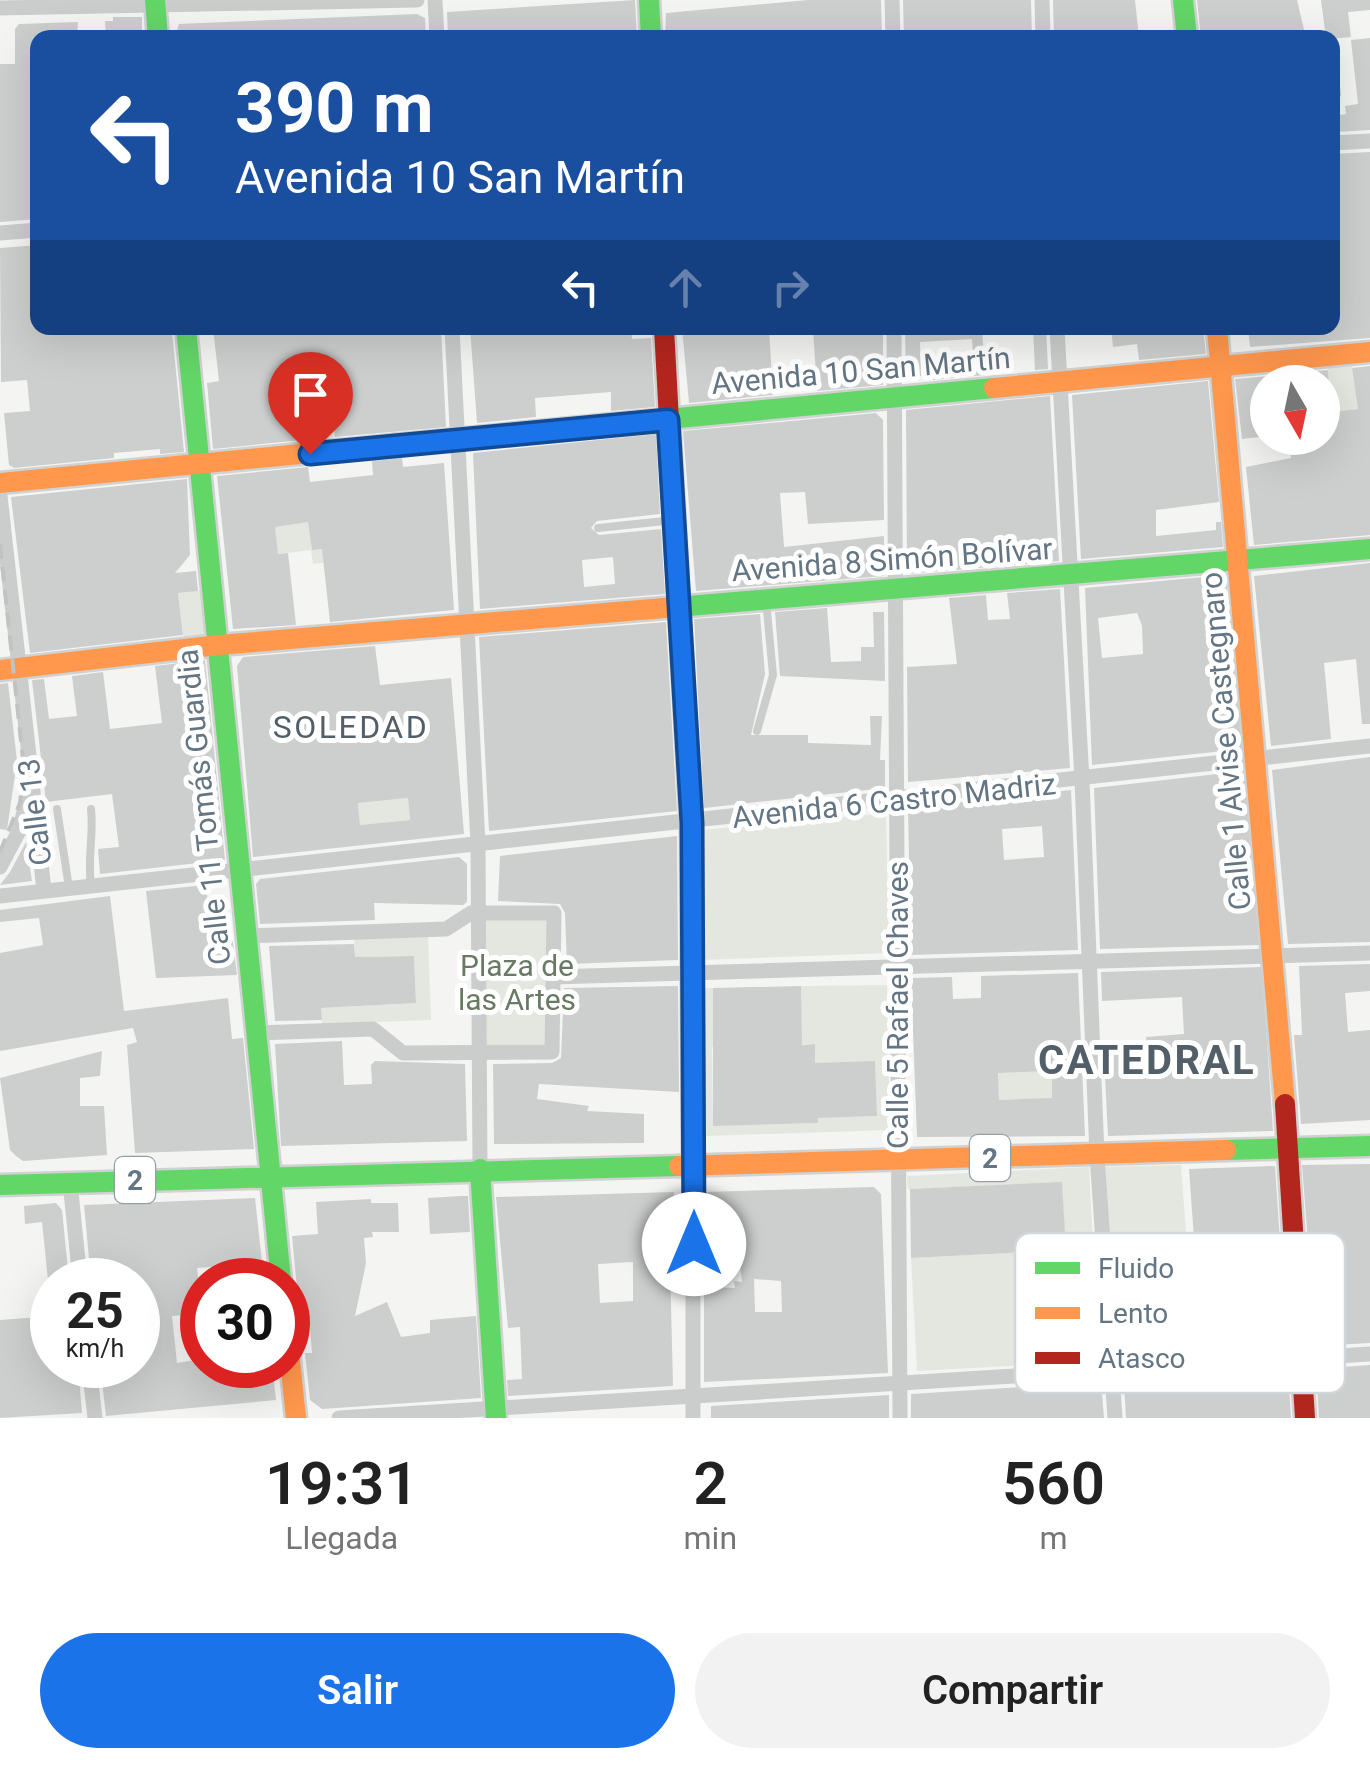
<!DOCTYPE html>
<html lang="es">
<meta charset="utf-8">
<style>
:root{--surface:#fff;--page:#f2f2f2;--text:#222;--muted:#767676;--accent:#1a73e8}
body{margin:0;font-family:Roboto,sans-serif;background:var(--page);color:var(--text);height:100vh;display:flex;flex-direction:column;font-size:38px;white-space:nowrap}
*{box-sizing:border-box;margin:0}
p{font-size:32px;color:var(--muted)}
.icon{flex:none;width:55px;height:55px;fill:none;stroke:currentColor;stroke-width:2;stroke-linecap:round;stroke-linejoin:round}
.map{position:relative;height:1418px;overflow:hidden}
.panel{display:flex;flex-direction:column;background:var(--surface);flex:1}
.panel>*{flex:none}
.hud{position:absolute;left:30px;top:30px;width:1310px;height:305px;border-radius:20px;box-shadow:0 10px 40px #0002;background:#1a4fa0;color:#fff;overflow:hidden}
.needle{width:65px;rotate:171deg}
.buttons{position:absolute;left:1250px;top:365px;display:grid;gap:20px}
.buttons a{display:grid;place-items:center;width:90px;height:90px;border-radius:50%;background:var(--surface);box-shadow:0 10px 40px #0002;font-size:50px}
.speed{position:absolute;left:30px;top:1258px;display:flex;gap:20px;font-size:50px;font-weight:700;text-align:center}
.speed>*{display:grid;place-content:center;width:130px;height:130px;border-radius:50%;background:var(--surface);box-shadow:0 10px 40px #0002;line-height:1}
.speed small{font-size:25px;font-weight:400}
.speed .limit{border:15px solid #d22;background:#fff;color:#111}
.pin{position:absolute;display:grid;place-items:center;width:85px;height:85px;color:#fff;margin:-102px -42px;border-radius:50% 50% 50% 0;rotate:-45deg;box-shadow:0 0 10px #0007}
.pin .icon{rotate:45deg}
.me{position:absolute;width:110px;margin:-55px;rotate:0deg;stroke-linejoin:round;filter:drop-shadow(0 0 8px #0008)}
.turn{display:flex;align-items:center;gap:35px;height:210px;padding:0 40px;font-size:45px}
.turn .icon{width:130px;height:130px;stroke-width:2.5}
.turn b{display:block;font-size:70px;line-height:85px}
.lanes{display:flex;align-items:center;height:95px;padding:0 40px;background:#0003;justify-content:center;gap:50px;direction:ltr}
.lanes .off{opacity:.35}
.eta{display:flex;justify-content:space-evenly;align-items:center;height:170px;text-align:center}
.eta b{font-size:60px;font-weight:600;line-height:70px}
.button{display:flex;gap:20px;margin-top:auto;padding:20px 40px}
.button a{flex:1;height:115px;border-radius:60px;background:var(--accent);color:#fff;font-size:40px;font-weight:600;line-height:115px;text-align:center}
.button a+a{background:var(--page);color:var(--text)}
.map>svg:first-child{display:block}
</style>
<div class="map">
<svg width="1370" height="1418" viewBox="0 0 1370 1418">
<rect width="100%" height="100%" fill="#f4f4f2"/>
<g fill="#e4e7e0" fill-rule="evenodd">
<polygon points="1352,365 1358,409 1333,412 1328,368"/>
<polygon points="305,489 312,550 384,543 385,556 313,564 311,550 278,554 271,501"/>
<polygon points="205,590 208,636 184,640 178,593"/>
<polygon points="408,798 410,820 360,825 358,803"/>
<polygon points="886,813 889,953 700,960 701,830"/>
<polygon points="486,919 550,919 549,1048 485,1047"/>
<polygon points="428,936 431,1020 322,1024 321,1008 416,1003 414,956 355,957 354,937"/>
<path d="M887,985L890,1130L706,1136L701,988H713L714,1034L801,1033V986ZM814,1044L815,1063L875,1062L876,1116L818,1118V1123L713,1125L712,1047Z"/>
<polygon points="1052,1071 1052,1099 999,1100 998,1073"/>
<polygon points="1181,1165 1188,1260 1108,1263 1102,1167"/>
<polygon points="1089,1167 1099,1361 917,1371 911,1258 1065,1250 1062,1183 908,1189 907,1176"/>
</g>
<g fill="#cdcfce" fill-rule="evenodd">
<polygon points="635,0 637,38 448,38 447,12"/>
<polygon points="808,0 881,0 882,38 665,38 666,13"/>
<polygon points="903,0 1031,0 1032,38 904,38"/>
<polygon points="1053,0 1135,0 1139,38 1054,38"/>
<polygon points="1197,0 1297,0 1306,38 1201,38"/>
<polygon points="1321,0 1370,0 1370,10 1348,12 1351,37 1332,39 1326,38"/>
<polygon points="417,14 425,18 426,38 177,38 177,30 179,24"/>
<polygon points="113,17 142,17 142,38 106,38 105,21 113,21"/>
<polygon points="78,22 77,38 38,38 38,67 31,67 38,104 38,219 0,222 0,64 15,64 15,29 19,24"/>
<polygon points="1370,38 1370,130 1335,132 1334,116 1346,114 1345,106 1358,104 1351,40"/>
<polygon points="1370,152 1370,338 1250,347 1248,328 1332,328 1332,154"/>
<polygon points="38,245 38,328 172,331 184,452 160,454 160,449 114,453 114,458 14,468 9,465 4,413 30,411 27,380 1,382 0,248"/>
<polygon points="213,328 441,328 446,427 335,437 331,395 308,397 312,439 213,449 207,383 219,381"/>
<polygon points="470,328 631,328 632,339 651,338 655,407 611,411 611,392 535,398 536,417 477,423"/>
<polygon points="682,328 769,328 773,395 689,403"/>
<polygon points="813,328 883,328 883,385 817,391"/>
<polygon points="924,328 982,328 985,375 933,380 932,369 974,366 972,339 920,342 921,376 906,376 905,331"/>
<polygon points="1033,328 1046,328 1048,369 1035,370"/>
<polygon points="1111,328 1125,328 1125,334 1156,328 1203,328 1206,354 1139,360 1137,344 1113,347"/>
<polygon points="1370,366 1370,535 1254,545 1246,467 1291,458 1288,438 1322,438 1322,413 1358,409 1352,368"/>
<polygon points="1328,370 1329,382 1269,382 1268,376"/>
<polygon points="1268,376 1268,436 1242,439 1235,379"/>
<polygon points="1208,381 1219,502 1156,510 1156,536 1216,530 1216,522 1221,522 1223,547 1081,559 1072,395"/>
<polygon points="1050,396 1059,561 907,574 906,410"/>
<polygon points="876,413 883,420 884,520 808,524 805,492 780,493 784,547 884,536 884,576 696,591 683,431"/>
<path d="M656,434L660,514L597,521L591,528L599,535L661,529L665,594L480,609L473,453ZM613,557L615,584L584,587L582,560Z"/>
<polygon points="402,458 403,467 444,463 454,610 330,622 322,549 312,550 308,522 275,527 278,554 288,553 296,625 233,629 217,476 308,467 310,482 373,475 372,461"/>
<polygon points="187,479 190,555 175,573 196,571 198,591 178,593 183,635 30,653 11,497"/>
<polygon points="1370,563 1370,724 1362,724 1356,659 1324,663 1331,739 1271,746 1254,576"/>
<path d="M1226,575L1242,749L1092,765L1085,588ZM1137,613L1142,626L1143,654L1102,658L1098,618Z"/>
<polygon points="1060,589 1070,768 908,782 907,667 957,664 949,598 986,595 988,620 1010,619 1007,593"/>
<polygon points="827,608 831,662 861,661 861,647 874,647 873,612 884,612 885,681 780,676 775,612"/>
<polygon points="760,614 765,674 751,735 808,735 808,743 871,745 870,716 882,716 880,760 885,760 885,788 704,808 694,619"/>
<polygon points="666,622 677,811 489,831 479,637"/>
<path d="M375,646L380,685L451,678L464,834L253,857L237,666L243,657ZM408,798L410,820L360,825L358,803Z"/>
<polygon points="205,660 225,860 100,874 98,849 119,847 112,794 46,802 32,680 44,679 49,719 77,716 72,676 103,672 110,729 162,723 155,666"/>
<polygon points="8,683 17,761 7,830 0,829 0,684"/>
<polygon points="1370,757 1370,942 1288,944 1272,770"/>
<polygon points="1244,771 1260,945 1100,949 1094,788"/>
<path d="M1071,790L1078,950L911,955L908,808ZM1042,826L1044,857L1004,860L1002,829Z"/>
<polygon points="677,836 678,960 567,964 565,913 560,904 498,901 500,856"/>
<polygon points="26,842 32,881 0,885 10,872"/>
<polygon points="459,857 467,864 467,902 463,905 374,903 375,920 260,924 256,884 260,879"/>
<polygon points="206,885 209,912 229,911 237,975 156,978 146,891"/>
<polygon points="110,896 124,1011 228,998 232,1039 243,1038 254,1149 135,1153 127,1045 137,1042 133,1028 0,1051 0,953 43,945 39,918 0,922 0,910"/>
<polygon points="354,944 355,957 414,956 416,1003 321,1008 322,1020 275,1021 269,946"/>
<polygon points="1370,964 1370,991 1345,993 1348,1032 1370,1030 1370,1120 1301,1124 1294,1035 1302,1035 1299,966"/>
<polygon points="1262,967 1273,1131 1108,1136 1104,1055 1147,1052 1146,1037 1184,1034 1182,997 1102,1001 1101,972"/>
<path d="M1078,973L1085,1136L917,1137L911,978L952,977L953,999L981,998V976ZM1052,1071V1098L999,1100L998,1073Z"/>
<polygon points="678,986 679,1092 539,1084 537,1099 589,1106 587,1111 644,1114 644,1143 494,1144 493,1064 552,1063 561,1058 564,988"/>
<polygon points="801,986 802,1045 815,1044 815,1063 875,1061 877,1116 818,1118 818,1123 713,1126 713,988"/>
<polygon points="342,1041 344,1085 372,1084 371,1065 375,1061 465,1064 467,1141 281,1146 275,1044"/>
<polygon points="102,1051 100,1076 80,1078 80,1106 104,1106 107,1155 23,1161 16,1156 10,1150 0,1078"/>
<polygon points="1370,1164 1370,1343 1316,1346 1302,1165"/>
<polygon points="1275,1166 1287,1346 1122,1358 1116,1271 1196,1267 1189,1169"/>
<polygon points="1062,1182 1066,1250 911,1258 910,1189"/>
<path d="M874,1187L881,1194L888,1373L704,1382V1287L735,1288L734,1281L742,1282L737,1239H722L721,1211L704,1212V1192ZM754,1279L781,1281L782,1312H755Z"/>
<path d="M674,1192L675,1261L670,1262L673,1386L508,1396L507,1380L522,1379L520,1327L508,1328L496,1197ZM633,1262V1301L600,1303L598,1264Z"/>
<polygon points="461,1196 468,1196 470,1232 430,1234 428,1198"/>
<polygon points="255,1198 264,1280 238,1280 237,1265 197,1268 202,1313 172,1316 177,1363 202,1359 202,1365 272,1365 276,1400 106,1416 100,1365 138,1365 138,1280 91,1280 84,1205"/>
<polygon points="371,1199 371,1203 398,1203 399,1232 372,1232 373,1237 364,1238 366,1263 355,1316 387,1302 401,1337 430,1333 430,1320 476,1316 481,1398 322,1409 310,1400 305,1353 312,1353 310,1327 301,1330 292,1236 318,1234 316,1202"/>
<polygon points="56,1203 62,1210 69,1280 48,1280 42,1222 25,1224 24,1206"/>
<polygon points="52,1316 52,1365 78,1365 82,1413 0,1418 0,1320"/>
<polygon points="1370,1365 1370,1418 1319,1418 1316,1369"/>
<polygon points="1288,1370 1291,1418 1126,1418 1124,1384"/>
<polygon points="1101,1382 1104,1418 911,1418 911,1394"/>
<polygon points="889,1395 889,1418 711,1418 711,1406"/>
</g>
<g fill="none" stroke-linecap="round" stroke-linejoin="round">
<g stroke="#d0d2d2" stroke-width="25">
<g id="fast">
<polyline points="155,0 158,38"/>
<polyline points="649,0 651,38"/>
<polyline points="1183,0 1187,38"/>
<polyline points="186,328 281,1280"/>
<polyline points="394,445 994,388"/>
<polyline points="676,607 1370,549"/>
<polyline points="691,827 693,1168"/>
<polyline points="1226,1150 1370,1146"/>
<polyline points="480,1169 496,1418"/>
<polyline points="0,1185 679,1166"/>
</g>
</g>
<g stroke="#d0d2d2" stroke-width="25">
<g id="slow">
<polyline points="1217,328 1285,1104"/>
<polyline points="994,388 1370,352"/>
<polyline points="0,483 394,445"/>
<polyline points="0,670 219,645 676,607"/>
<polyline points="679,1166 1226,1150"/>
<polyline points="288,1342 296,1418"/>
</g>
</g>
<g stroke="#d0d2d2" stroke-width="25">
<g id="jam">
<polyline points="664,328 691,827"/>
<polyline points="1285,1104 1305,1418"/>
</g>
</g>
<g stroke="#cbcdcd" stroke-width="8">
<polyline points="1332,57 1337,94 1332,94"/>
<polyline points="598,528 674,520"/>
<polyline points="757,731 773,675 766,600"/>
<polyline points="57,809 69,888"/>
<path d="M91,885C87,858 94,836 91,809"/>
</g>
<g stroke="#cbcdcd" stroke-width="15">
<polyline points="435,0 437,38"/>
<polyline points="892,0 893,38"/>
<polyline points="1042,0 1043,38"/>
<polyline points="0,8 417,0"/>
<polyline points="1332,143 1370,141"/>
<polyline points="0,233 38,230"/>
<polyline points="452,328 478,844 480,1169"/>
<polyline points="894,328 900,1418"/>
<polyline points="1057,328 1082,780 1097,1155 1115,1418"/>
<polyline points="0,496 44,890"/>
<polyline points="0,867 19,831 28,797"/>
<polyline points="0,896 1370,746"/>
<polyline points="247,936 446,929 471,913 554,913 552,1052 403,1053 373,1029 256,1033"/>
<polyline points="553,977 1370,953"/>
<polyline points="70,1182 80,1280"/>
<polyline points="89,1365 95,1418"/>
<polyline points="339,1418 1370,1354"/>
<polyline points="693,1418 693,1168"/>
</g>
<use href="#fast" stroke="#63d668" stroke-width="20"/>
<use href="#slow" stroke="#ff974d" stroke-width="20"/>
<use href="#jam" stroke="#b3261e" stroke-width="20"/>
<polyline stroke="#c1c3c3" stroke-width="4" stroke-dasharray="15 8" stroke-linecap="butt" points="0,544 24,769 20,803 0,852"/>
</g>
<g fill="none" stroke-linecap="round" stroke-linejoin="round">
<g stroke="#114b97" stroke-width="25">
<polyline id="route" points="310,454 668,420 692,823 694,1244"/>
</g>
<use href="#route" stroke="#1a73e8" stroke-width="18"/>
</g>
<g text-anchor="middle" stroke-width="10" stroke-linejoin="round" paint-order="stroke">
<g fill="#fff" stroke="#929ea8" stroke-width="2.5">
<rect x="970" y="1135" width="40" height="46" rx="8"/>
<rect x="115" y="1157" width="40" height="46" rx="8"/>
</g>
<g font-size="28" font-weight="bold" fill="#647583">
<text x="990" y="1168">2</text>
<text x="135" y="1190">2</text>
</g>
<g font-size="30" fill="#647583" stroke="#fff">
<text transform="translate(861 371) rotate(-5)" y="10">Avenida 10 San Martín</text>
<text transform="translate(892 560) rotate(-4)" y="10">Avenida 8 Simón Bolívar</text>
<text transform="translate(1226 741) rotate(-95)" y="10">Calle 1 Alvise Castegnaro</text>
<text transform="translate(894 801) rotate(-6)" y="10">Avenida 6 Castro Madriz</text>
<text transform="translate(204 807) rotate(-96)" y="10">Calle 11 Tomás Guardia</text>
<text transform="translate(35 812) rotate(-97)" y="10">Calle 13</text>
<text transform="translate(898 1005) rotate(-90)" y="10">Calle 5 Rafael Chaves</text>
</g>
<g font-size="30" fill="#687a63" stroke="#fff">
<text x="517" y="976">Plaza de<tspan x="517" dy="34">las Artes</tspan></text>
</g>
<g font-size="32" letter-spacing="2.5" fill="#525e68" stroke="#fff">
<text x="351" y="738">SOLEDAD</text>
</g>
<g font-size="40" font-weight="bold" letter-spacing="2.5" fill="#525e68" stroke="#fff">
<text x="1147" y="1074">CATEDRAL</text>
</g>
</g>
<rect x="1015" y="1233" width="330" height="160" rx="15" fill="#fff" stroke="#d0d6da" stroke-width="2.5"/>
<rect x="1035" y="1262" width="45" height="12" fill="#63d668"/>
<rect x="1035" y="1307" width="45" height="12" fill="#ff974d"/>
<rect x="1035" y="1352" width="45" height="12" fill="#b3261e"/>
<g font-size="28" fill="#647583">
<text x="1098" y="1278">Fluido</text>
<text x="1098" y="1323">Lento</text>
<text x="1098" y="1368">Atasco</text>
</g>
</svg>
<div class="buttons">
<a><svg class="needle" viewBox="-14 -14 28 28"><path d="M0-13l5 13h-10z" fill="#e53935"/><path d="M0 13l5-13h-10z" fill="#767676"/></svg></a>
</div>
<div class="speed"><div>25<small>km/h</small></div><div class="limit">30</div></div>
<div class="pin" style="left:310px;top:454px;background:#d93025"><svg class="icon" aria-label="arrive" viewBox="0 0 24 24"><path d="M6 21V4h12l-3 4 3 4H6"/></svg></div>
<svg class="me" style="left:694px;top:1244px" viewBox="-20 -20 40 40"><circle r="19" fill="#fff"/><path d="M0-13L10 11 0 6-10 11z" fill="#1a73e8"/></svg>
<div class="hud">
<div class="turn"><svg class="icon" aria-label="left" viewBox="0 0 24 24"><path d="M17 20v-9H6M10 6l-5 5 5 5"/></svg><div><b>390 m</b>Avenida 10 San Martín</div></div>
<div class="lanes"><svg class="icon" aria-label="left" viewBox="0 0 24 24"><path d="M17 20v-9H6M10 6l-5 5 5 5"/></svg><svg class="icon off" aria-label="ahead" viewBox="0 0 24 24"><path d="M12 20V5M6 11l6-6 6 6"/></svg><svg class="icon off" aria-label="right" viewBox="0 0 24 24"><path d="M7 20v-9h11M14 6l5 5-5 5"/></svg></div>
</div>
</div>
<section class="panel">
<div class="eta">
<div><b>19:31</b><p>Llegada</p></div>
<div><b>2</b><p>min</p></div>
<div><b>560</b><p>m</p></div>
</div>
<div class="button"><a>Salir</a><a>Compartir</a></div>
</section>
